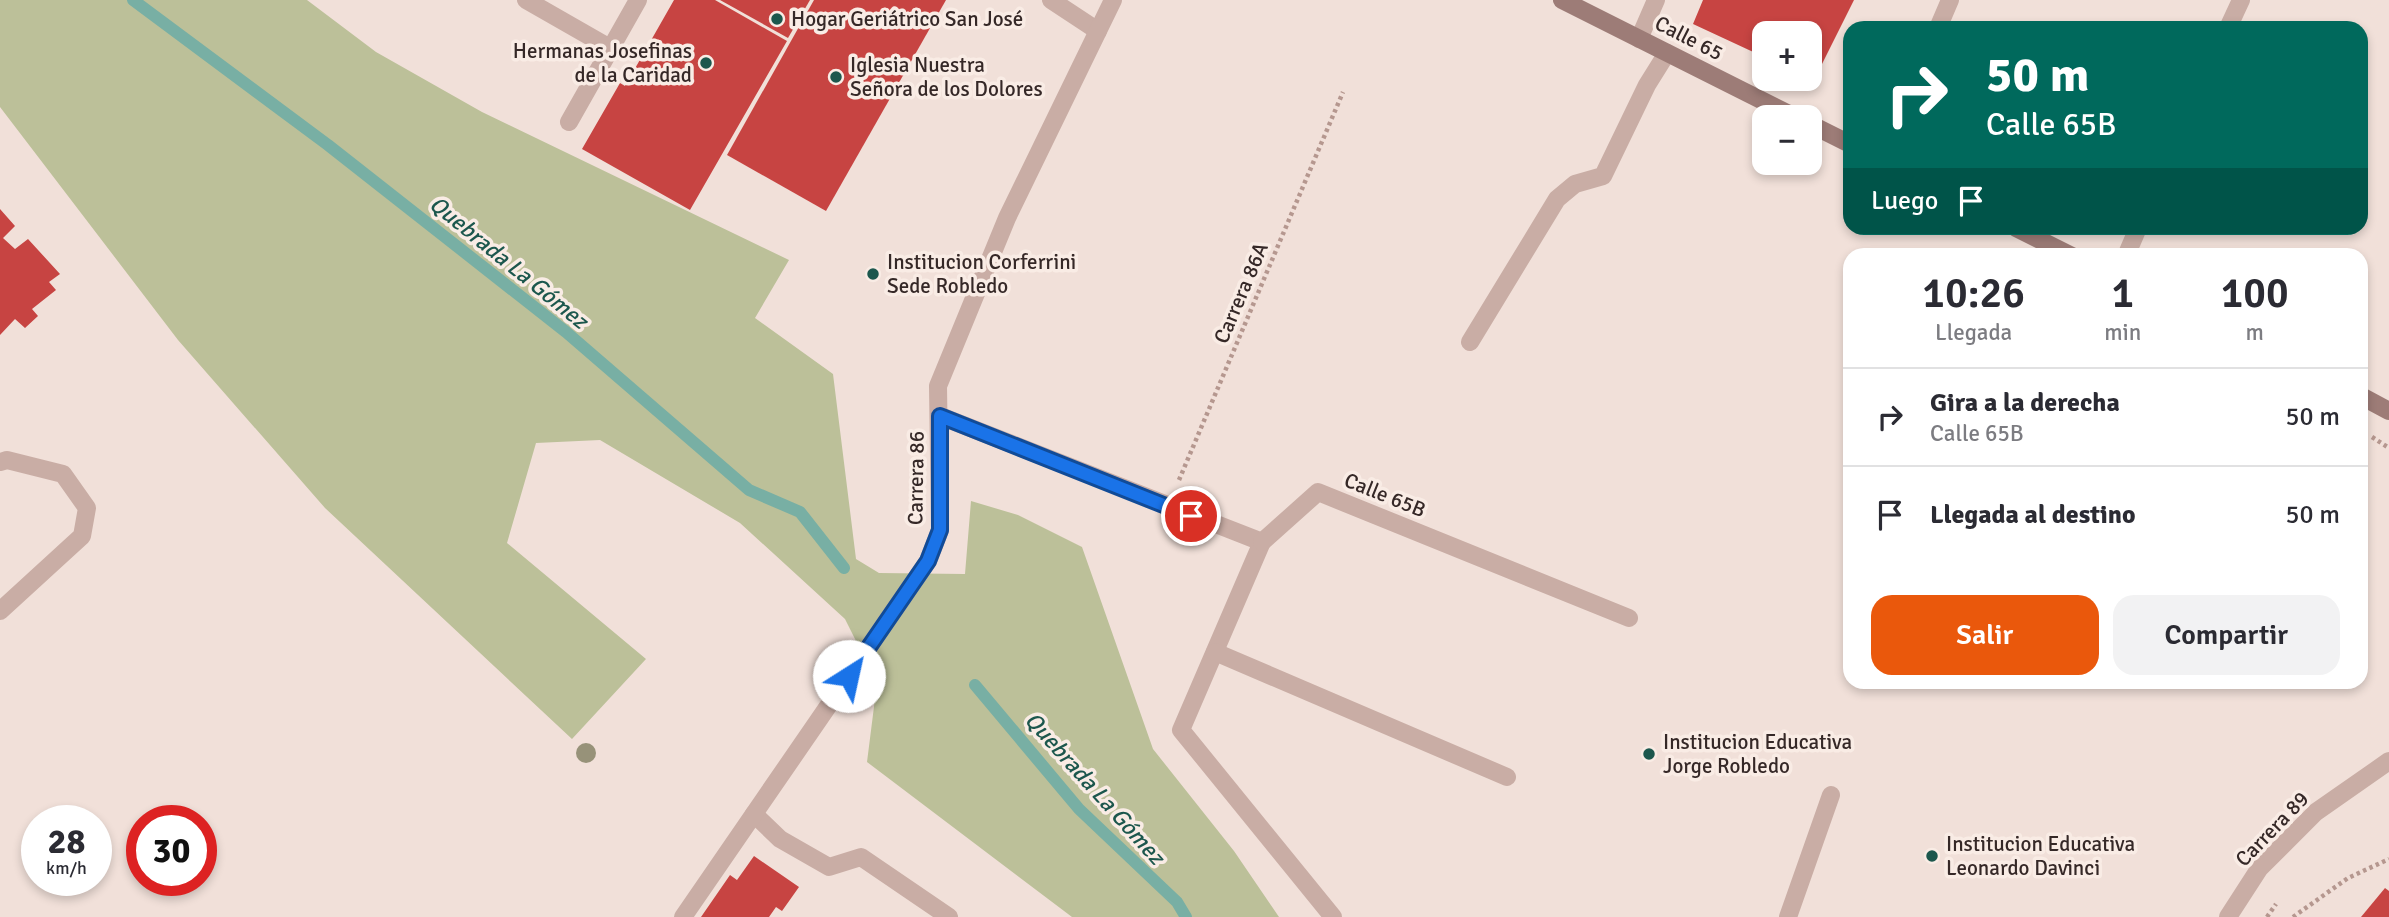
<!DOCTYPE html>
<html lang="es">
<meta charset="utf-8">
<style>
:root{--surface:#fff;--page:#f2f2f3;--text:#2b2b33;--muted:#7c7c81;--line:#e1e1e2;--accent:#ea580c}
body{margin:0;font-family:Signika,sans-serif;background:var(--page);color:var(--text);height:100vh;display:flex;flex-direction:column;font-size:26px;white-space:nowrap}
*{box-sizing:border-box;margin:0}
p{font-size:23px;color:var(--muted)}
.icon{flex:none;width:38px;height:38px;fill:none;stroke:currentColor;stroke-width:2;stroke-linecap:round;stroke-linejoin:round}
.map{position:relative;flex:1;overflow:hidden}
.drawer{position:absolute;left:1843px;top:248px;width:525px;height:441px;display:flex;flex-direction:column;background:var(--surface);border-radius:21px;box-shadow:0 4px 10px #0003}
.drawer>*{flex:none}
.hud{position:absolute;left:1843px;top:21px;width:525px;height:214px;border-radius:21px;box-shadow:0 4px 10px #0003;background:#00695c;color:#fff;overflow:hidden}
.controls{position:absolute;left:1752px;top:21px;display:grid;gap:14px}
.controls a{display:grid;place-items:center;width:70px;height:70px;border-radius:14px;background:var(--surface);box-shadow:0 4px 10px #0003;font-size:35px}
.speed{position:absolute;left:21px;top:805px;display:flex;gap:14px;font-size:35px;font-weight:700;text-align:center}
.speed>*{display:grid;place-content:center;width:91px;height:91px;border-radius:50%;background:var(--surface);box-shadow:0 4px 10px #0003;line-height:1}
.speed small{font-size:18px;font-weight:400}
.speed .limit{border:10px solid #d22;background:#fff;color:#111}
.pin{position:absolute;display:grid;place-items:center;width:60px;height:60px;color:#fff;margin:-30px;border:4px solid #fff;border-radius:50%;box-shadow:0 2px 7px #0007}
.me{position:absolute;width:77px;margin:-38px;rotate:35deg;stroke-linejoin:round;filter:drop-shadow(0 0 5px #0008)}
.turn{display:flex;align-items:center;gap:24px;height:147px;padding:0 28px;font-size:32px}
.turn .icon{width:91px;height:91px;stroke-width:2.5}
.turn b{display:block;font-size:49px;line-height:60px}
.then{display:flex;align-items:center;height:66px;padding:0 28px;background:#0003;gap:14px;font-size:26px}
.eta{display:flex;justify-content:space-evenly;align-items:center;height:119px;text-align:center}
.eta b{font-size:42px;font-weight:600;line-height:49px}
.button{display:flex;gap:14px;margin-top:auto;padding:14px 28px}
.button a{flex:1;height:80px;border-radius:21px;background:var(--accent);color:#fff;font-size:28px;font-weight:600;line-height:80px;text-align:center}
.button a+a{background:var(--page);color:var(--text)}
ul{padding:0;list-style:none}
li{display:flex;align-items:center;gap:21px;height:98px;padding:0 28px;border-top:2px solid var(--line)}
li div{flex:1}
li b{display:block;font-size:26px}
li em{font-style:normal}
.map>svg:first-child{display:block}
</style>
<div class="map">
<svg width="2389" height="917" viewBox="0 0 2389 917">
<rect width="100%" height="100%" fill="#f1e0d9"/>
<polygon fill="#bcc099" points="0,0 307,0 376,52 482,112 789,260 755,318 833,374 856,559 879,573 965,574 971,501 1018,515 1082,547 1153,749 1234,851 1279,917 1072,917 867,762 877,683 845,619 740,523 600,440 536,443 507,543 646,659 572,739 325,508 178,340 0,107"/>
<g fill="none" stroke-linecap="round" stroke-linejoin="round">
<g stroke="#78afa4" stroke-width="12">
<polyline points="133,0 328,145 566,332 749,490 800,512 844,568"/>
<polyline points="975,685 1079,809 1177,902 1186,917"/>
</g>
</g>
<g fill="#c74442">
<polygon points="674,0 715,0 787,41 690,210 582,149 620,83 625,86"/>
<polygon points="720,0 810,0 788,38"/>
<polygon points="814,0 946,0 826,211 727,155"/>
<polygon points="1703,0 1854,0 1814,80 1810,78 1810,33 1764,33 1764,57 1693,24"/>
<polygon points="0,209 15,226 3,238 15,249 28,239 60,274 49,282 56,290 32,309 38,316 25,328 15,319 0,335"/>
<polygon points="754,856 799,887 782,911 776,907 769,917 701,917 730,875 737,880"/>
<polygon points="2385,888 2389,891 2389,917 2361,917"/>
</g>
<g fill="none" stroke-linecap="round" stroke-linejoin="round">
<g stroke="#b5978f" stroke-width="4.5" stroke-dasharray="3.5 3.5" stroke-linecap="butt">
<polyline points="2372,437 2389,448"/>
<polyline points="1179,480 1343,92"/>
<polyline points="2267,917 2276,904"/>
<polyline points="2293,917 2348,878 2389,859"/>
</g>
<g stroke="#c9ada5" stroke-width="18">
<polyline points="526,0 610,48"/>
<polyline points="1938,28 1950,0"/>
<polyline points="1470,342 1557,199 1575,184 1603,176 1647,85 1667,53"/>
<polyline points="940,416 1262,542 1181,730 1333,917"/>
<polyline points="754,814 780,839 829,867 861,857 949,917"/>
<polyline points="1788,917 1831,795"/>
</g>
<g stroke="#c9ada5" stroke-width="18">
<polyline points="1262,542 1318,492 1629,618"/>
<polyline points="1215,652 1507,777"/>
</g>
<g stroke="#c9ada5" stroke-width="18">
<polyline points="1051,0 1098,31"/>
<polyline points="2228,28 2241,0"/>
<polyline points="1639,39 1656,0"/>
<polyline points="569,122 638,0"/>
<polyline points="2126,256 2138,228"/>
<polyline points="0,462 7,460 63,474 87,508 82,536 0,611"/>
<polyline points="683,917 928,561 940,530 938,386 1007,218 1113,0"/>
</g>
<polyline stroke="#c9ada5" stroke-width="18" points="2228,917 2259,869 2316,812 2389,761"/>
<g stroke="#9d7c77" stroke-width="18">
<polyline points="1562,0 1795,117"/>
<polyline points="1810,124 1850,144"/>
<polyline points="2016,228 2072,256"/>
<polyline points="2361,396 2389,411"/>
</g>
</g>
<circle fill="#979279" cx="586" cy="753" r="10"/>
<g fill="none" stroke-linecap="round" stroke-linejoin="round">
<g stroke="#114b97" stroke-width="18">
<polyline id="route" points="849,676 928,561 940,530 940,416 1191,516"/>
</g>
<use href="#route" stroke="#1a73e8" stroke-width="12"/>
</g>
<g fill="#1c574d" stroke="#f9ece5" stroke-width="2.5">
<circle cx="777" cy="19" r="7"/>
<circle cx="706" cy="63" r="7"/>
<circle cx="836" cy="77" r="7"/>
<circle cx="873" cy="274" r="7"/>
<circle cx="1649" cy="754" r="7"/>
<circle cx="1932" cy="856" r="7"/>
</g>
<g text-anchor="middle" stroke-width="7" stroke-linejoin="round" paint-order="stroke">
<g font-size="21" fill="#352827" stroke="#f9ece5" text-anchor="start">
<text x="791" y="26">Hogar Geriátrico San José</text>
<text x="692" y="58" text-anchor="end">Hermanas Josefinas<tspan x="692" dy="24">de la Caridad</tspan></text>
<text x="850" y="72">Iglesia Nuestra<tspan x="850" dy="24">Señora de los Dolores</tspan></text>
<text x="887" y="269">Institucion Corferrini<tspan x="887" dy="24">Sede Robledo</tspan></text>
<text x="1663" y="749">Institucion Educativa<tspan x="1663" dy="24">Jorge Robledo</tspan></text>
<text x="1946" y="851">Institucion Educativa<tspan x="1946" dy="24">Leonardo Davinci</tspan></text>
</g>
<g font-size="21" fill="#352827" stroke="#f9ece5">
<text transform="translate(1689 38) rotate(27)" y="7">Calle 65</text>
<text transform="translate(1241 293) rotate(-67)" y="7">Carrera 86A</text>
<text transform="translate(916 478) rotate(-89)" y="7">Carrera 86</text>
<text transform="translate(1385 495) rotate(22)" y="7">Calle 65B</text>
<text transform="translate(2272 829) rotate(-46)" y="7">Carrera 89</text>
</g>
<g font-size="23" font-style="italic" fill="#1c574d" stroke="#f9ece5">
<text transform="translate(509 262) rotate(39)" y="8">Quebrada La Gómez</text>
<text transform="translate(1095 788) rotate(48)" y="8">Quebrada La Gómez</text>
</g>
</g>
</svg>
<div class="controls">
<a>+</a>
<a>−</a>
</div>
<div class="speed"><div>28<small>km/h</small></div><div class="limit">30</div></div>
<div class="pin" style="left:1191px;top:516px;background:#d93025"><svg class="icon" aria-label="arrive" viewBox="0 0 24 24"><path d="M6 21V4h12l-3 4 3 4H6"/></svg></div>
<svg class="me" style="left:849px;top:676px" viewBox="-20 -20 40 40"><circle r="19" fill="#fff"/><path d="M0-13L10 11 0 6-10 11z" fill="#1a73e8"/></svg>
<div class="hud">
<div class="turn"><svg class="icon" aria-label="right" viewBox="0 0 24 24"><path d="M7 20v-9h11M14 6l5 5-5 5"/></svg><div><b>50 m</b>Calle 65B</div></div>
<div class="then">Luego<svg class="icon" aria-label="arrive" viewBox="0 0 24 24"><path d="M6 21V4h12l-3 4 3 4H6"/></svg></div>
</div>
<section class="drawer">
<div class="eta">
<div><b>10:26</b><p>Llegada</p></div>
<div><b>1</b><p>min</p></div>
<div><b>100</b><p>m</p></div>
</div>
<ul>
<li><svg class="icon" aria-label="right" viewBox="0 0 24 24"><path d="M7 20v-9h11M14 6l5 5-5 5"/></svg><div><b>Gira a la derecha</b><p>Calle 65B</p></div><em>50 m</em></li>
<li><svg class="icon" aria-label="arrive" viewBox="0 0 24 24"><path d="M6 21V4h12l-3 4 3 4H6"/></svg><div><b>Llegada al destino</b></div><em>50 m</em></li>
</ul>
<div class="button"><a>Salir</a><a>Compartir</a></div>
</section>
</div>
